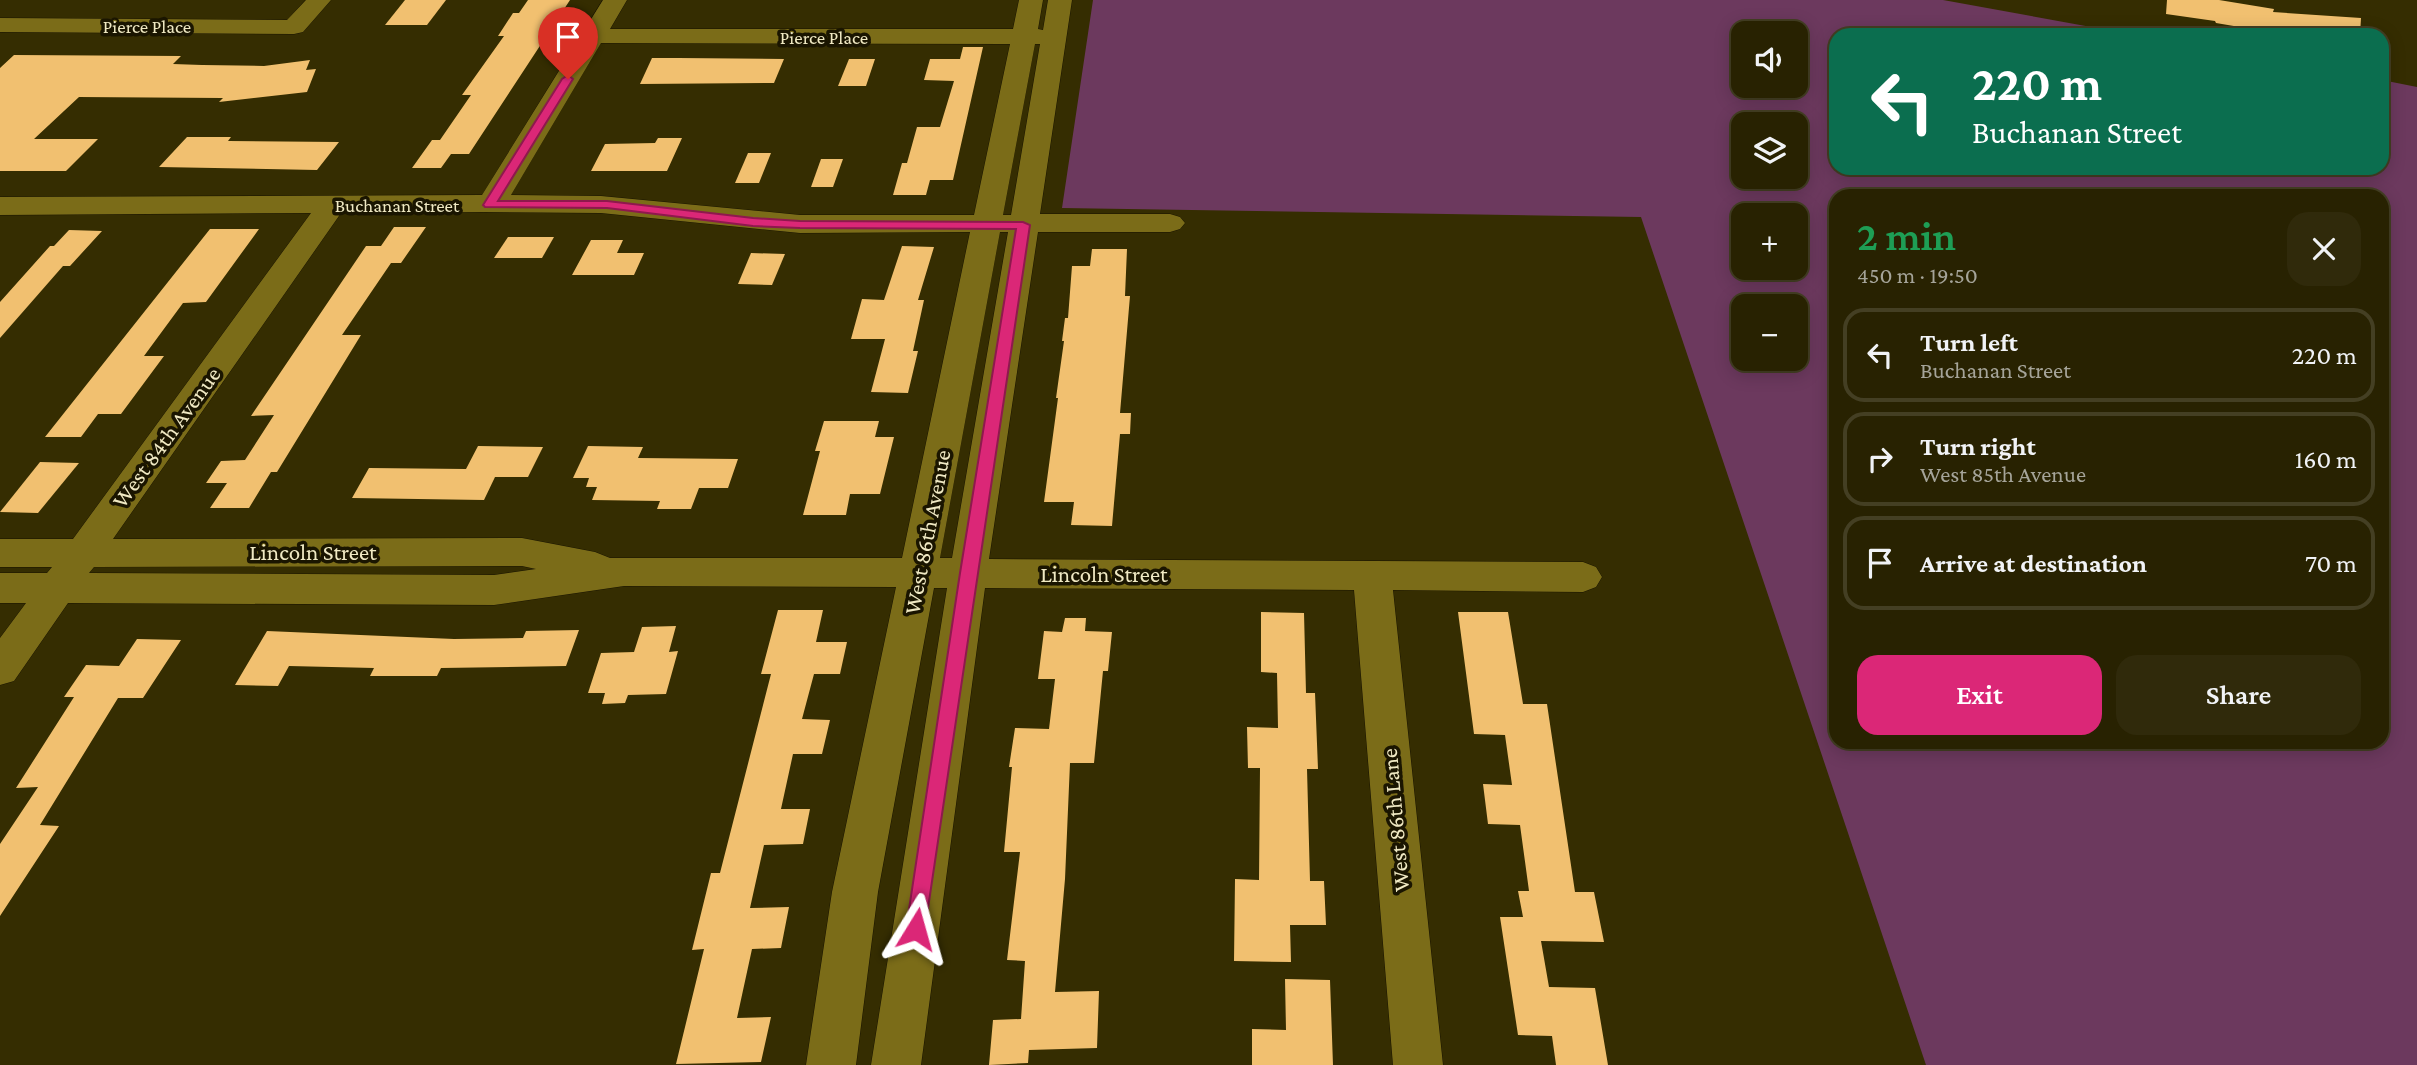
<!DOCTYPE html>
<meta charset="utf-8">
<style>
:root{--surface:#282201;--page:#302a0b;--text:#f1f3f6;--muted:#a5a499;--line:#443f23;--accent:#db2777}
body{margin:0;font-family:"Crimson Pro",serif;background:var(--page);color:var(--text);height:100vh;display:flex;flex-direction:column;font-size:26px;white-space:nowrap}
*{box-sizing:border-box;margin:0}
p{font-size:23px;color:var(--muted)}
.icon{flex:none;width:38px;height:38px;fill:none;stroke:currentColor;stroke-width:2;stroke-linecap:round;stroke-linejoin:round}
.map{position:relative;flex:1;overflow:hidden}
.details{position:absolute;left:1829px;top:189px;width:560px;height:560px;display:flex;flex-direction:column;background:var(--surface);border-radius:21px;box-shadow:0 4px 18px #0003,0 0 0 2px var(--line)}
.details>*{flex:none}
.hud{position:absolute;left:1829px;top:28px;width:560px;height:147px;border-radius:21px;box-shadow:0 4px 18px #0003,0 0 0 2px var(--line);background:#0b6e4f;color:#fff;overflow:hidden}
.buttons{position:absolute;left:1731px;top:21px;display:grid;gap:14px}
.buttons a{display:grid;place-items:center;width:77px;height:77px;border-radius:14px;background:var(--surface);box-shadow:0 4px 18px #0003,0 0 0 2px var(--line);font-size:35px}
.pin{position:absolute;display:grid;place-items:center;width:60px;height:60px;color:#fff;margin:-72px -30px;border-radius:50% 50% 50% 0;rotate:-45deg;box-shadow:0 0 7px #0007}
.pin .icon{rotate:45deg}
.me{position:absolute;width:77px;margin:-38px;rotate:8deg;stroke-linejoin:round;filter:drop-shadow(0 0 5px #0008)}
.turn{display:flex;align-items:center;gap:24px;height:147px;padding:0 28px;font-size:32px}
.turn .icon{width:91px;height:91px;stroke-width:2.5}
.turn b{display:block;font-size:49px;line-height:60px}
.round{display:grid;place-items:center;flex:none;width:74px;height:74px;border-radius:21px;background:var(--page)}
.headline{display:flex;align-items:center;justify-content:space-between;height:119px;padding:0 28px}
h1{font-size:42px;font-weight:600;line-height:52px;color:#1e9e55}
.action{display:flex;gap:14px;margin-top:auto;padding:14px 28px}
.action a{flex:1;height:80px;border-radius:21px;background:var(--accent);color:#fff;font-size:28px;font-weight:600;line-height:80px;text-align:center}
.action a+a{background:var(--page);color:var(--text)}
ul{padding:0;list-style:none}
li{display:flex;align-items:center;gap:21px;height:94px;margin:0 14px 10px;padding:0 14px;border:4px solid var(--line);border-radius:21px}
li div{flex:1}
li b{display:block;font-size:26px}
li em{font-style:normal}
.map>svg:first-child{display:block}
</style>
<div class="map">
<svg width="2417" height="1065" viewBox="0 0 2417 1065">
<rect width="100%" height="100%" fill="#352d01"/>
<path fill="#6c395e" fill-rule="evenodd" d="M1093,0H1943L2135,35H1836V168H2382V80L2417,87V1065H1926L1641,217L1062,208ZM1743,33H1796V86H1743ZM1743,124H1796V177H1743ZM1836,196H2382V742H1836ZM1743,215H1796V268H1743ZM1743,306H1796V359H1743Z"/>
<g fill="#f1c070">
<polygon points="446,0 427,25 385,25 405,0"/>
<polygon points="528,0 570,0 469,154 451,154 441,168 412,168 432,140 440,140 471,95 462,95 504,36 498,36 513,13 519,13"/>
<polygon points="2167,0 2219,0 2274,9 2273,12 2361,18 2360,35 2287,35 2216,23 2215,21 2166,14"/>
<polygon points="963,47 983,47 953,180 930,180 926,195 893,195 902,163 907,163 917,127 940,127 954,81 924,80 930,59 960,59"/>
<polygon points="14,55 181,56 173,64 202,65 264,66 310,60 306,70 316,69 307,92 219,102 223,98 79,97 34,139 98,139 66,171 0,171 0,68"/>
<polygon points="652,58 678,58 784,59 774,83 640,84"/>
<polygon points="849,59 875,59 866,86 838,86"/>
<polygon points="187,137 231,137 228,141 339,142 317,170 159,167"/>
<polygon points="658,138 682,138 667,171 591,171 605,144 655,143"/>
<polygon points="748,153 771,153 759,183 735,183"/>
<polygon points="821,159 843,159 833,187 811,187"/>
<polygon points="394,227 426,227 401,263 391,263 342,335 361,335 277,472 271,472 249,508 210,508 227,483 206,483 221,461 245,460 274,415 251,416 366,246 381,246"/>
<polygon points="210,229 259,229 206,302 183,303 144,356 164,356 121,414 98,414 81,437 45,437"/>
<polygon points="69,230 102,231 70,266 63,266 0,338 0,302 50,246 54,246"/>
<polygon points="508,237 554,237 542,258 494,258"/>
<polygon points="591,240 623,240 617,253 644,253 634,275 572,275"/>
<polygon points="902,246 934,247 918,300 924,300 913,351 918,351 908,393 871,392 885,339 851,339 862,299 884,300"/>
<polygon points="1092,249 1127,249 1125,296 1130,296 1120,413 1131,413 1130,434 1120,434 1112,526 1071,525 1074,502 1044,502 1058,398 1056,398 1064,341 1062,341 1065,318 1068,318 1072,266 1090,266"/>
<polygon points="751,253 785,254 772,285 738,284"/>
<polygon points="824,421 879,421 875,437 894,437 880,494 850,494 846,515 803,515 820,451 815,451"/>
<polygon points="478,446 543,447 528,477 495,477 484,500 352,498 369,468 466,469"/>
<polygon points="588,446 643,447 638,458 738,459 728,488 699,488 691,509 657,509 660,501 592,500 597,487 586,487 589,478 573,478"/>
<polygon points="40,462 79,463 38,513 0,512"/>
<polygon points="778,610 823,610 816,642 847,642 840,674 814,674 802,719 830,720 822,754 793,754 781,809 810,809 803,844 764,845 750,908 789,907 781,948 752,949 737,1018 771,1017 761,1062 676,1064 704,949 692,950 711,873 720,873 771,674 761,674"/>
<polygon points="1261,612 1304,613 1306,693 1315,693 1318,769 1307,769 1310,881 1324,881 1326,925 1290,925 1291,962 1234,961 1235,879 1259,880 1260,768 1248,768 1247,727 1278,728 1277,673 1261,672"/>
<polygon points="1458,612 1508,612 1523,704 1547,704 1575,892 1594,892 1604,942 1541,941 1549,987 1595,988 1608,1065 1556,1065 1552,1036 1518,1035 1500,917 1523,917 1518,891 1529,891 1520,825 1488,824 1483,784 1512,785 1505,735 1474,734"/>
<polygon points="1065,618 1086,618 1085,631 1112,632 1108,671 1103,671 1094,763 1070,763 1065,879 1055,992 1099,991 1097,1048 1029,1050 1028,1063 989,1065 993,1020 1021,1019 1025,961 1007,960 1020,852 1004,852 1012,767 1009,767 1015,728 1049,729 1055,679 1038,679 1044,631 1062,632"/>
<polygon points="676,626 669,652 678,651 666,694 628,695 625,703 602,704 605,693 588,693 601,653 634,652 642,627"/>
<polygon points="579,630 566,666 441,668 437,676 370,676 374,668 289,666 278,686 235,685 267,631 454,639 523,638 526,631"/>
<polygon points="137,639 181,640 143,698 118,698 40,825 59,826 0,916 0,844 38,787 16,788 74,697 64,697 86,665 119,666"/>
<polygon points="1285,979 1330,980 1333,1065 1252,1065 1252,1029 1286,1030"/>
</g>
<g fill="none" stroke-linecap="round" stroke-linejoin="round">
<g stroke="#1a1500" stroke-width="1">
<g id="minor">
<polygon points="306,0 331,0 303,32 294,34 0,32 0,18 287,20"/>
<path d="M603,0H627L610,29H1013L1019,0H1043L1038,29L1043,30L1048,0H1072L1040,214H1170L1180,217L1185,223L1180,229L1170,232H1038L989,559L1583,562L1596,567L1602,577L1596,587L1583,592L1393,590L1443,1065H1393L1354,590L985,588L921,1065H871L947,588H934L878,892L856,1065H806L832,892L896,587L624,586L494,605L68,603L14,681L0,685V638L26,603H0V573H47L52,567H0V539H73L311,213L0,215V197L482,195ZM601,43L1010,44L974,215H800L601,196L511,195ZM1035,44H1040L1011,215H1003ZM484,212L601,213L800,233L970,232L902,558H610L595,552L522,538L113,539L341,213ZM1000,232H1008L952,558H940ZM522,566L536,569L494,575L89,573L94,567Z"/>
</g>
</g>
<use href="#minor" fill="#7b6c18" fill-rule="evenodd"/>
</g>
<polygon fill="#db2777" stroke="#8e194d" stroke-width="2" points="568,75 573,79 498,201 607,201 753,218 800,221 1023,222 1030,225 924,935 916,938 909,935 906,929 960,573 1016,229 800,228 753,226 607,208 485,207 483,205 562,79"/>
<g text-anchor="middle" stroke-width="7" stroke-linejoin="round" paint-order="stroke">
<g font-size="19" fill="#f0e9c3" stroke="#1a1500">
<text x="147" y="33">Pierce Place</text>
<text x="824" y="44">Pierce Place</text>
<text x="397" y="212">Buchanan Street</text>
</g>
<g font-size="23" fill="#f0e9c3" stroke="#1a1500">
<text transform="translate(166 437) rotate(-54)" y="8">West 84th Avenue</text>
<text transform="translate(927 532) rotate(-79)" y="8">West 86th Avenue</text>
<text x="313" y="560">Lincoln Street</text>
<text x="1104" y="582">Lincoln Street</text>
<text transform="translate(1395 820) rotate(-95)" y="8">West 86th Lane</text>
</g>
</g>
</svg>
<div class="buttons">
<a><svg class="icon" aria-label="sound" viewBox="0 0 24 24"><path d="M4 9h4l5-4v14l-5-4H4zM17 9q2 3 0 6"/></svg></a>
<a><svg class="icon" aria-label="layers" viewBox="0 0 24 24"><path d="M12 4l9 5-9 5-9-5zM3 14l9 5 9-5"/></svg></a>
<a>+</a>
<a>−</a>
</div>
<div class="pin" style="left:568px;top:79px;background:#d93025"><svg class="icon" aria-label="arrive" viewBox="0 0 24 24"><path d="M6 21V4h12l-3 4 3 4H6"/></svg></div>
<svg class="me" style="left:916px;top:929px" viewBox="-20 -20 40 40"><path d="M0-17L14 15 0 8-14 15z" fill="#db2777" stroke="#fff" stroke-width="4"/></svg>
<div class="hud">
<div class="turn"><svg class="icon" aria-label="left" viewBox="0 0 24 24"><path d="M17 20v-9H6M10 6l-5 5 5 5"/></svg><div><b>220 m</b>Buchanan Street</div></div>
</div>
<section class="details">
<div class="headline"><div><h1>2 min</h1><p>450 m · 19:50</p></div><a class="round"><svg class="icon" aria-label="close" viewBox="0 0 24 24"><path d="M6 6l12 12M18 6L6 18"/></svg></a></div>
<ul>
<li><svg class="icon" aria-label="left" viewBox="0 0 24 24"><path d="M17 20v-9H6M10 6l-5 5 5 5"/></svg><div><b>Turn left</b><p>Buchanan Street</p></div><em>220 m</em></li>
<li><svg class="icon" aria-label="right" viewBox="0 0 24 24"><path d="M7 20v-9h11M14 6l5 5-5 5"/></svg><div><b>Turn right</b><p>West 85th Avenue</p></div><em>160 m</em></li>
<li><svg class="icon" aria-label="arrive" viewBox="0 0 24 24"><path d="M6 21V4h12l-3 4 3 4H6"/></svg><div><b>Arrive at destination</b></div><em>70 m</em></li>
</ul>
<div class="action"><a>Exit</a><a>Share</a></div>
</section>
</div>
